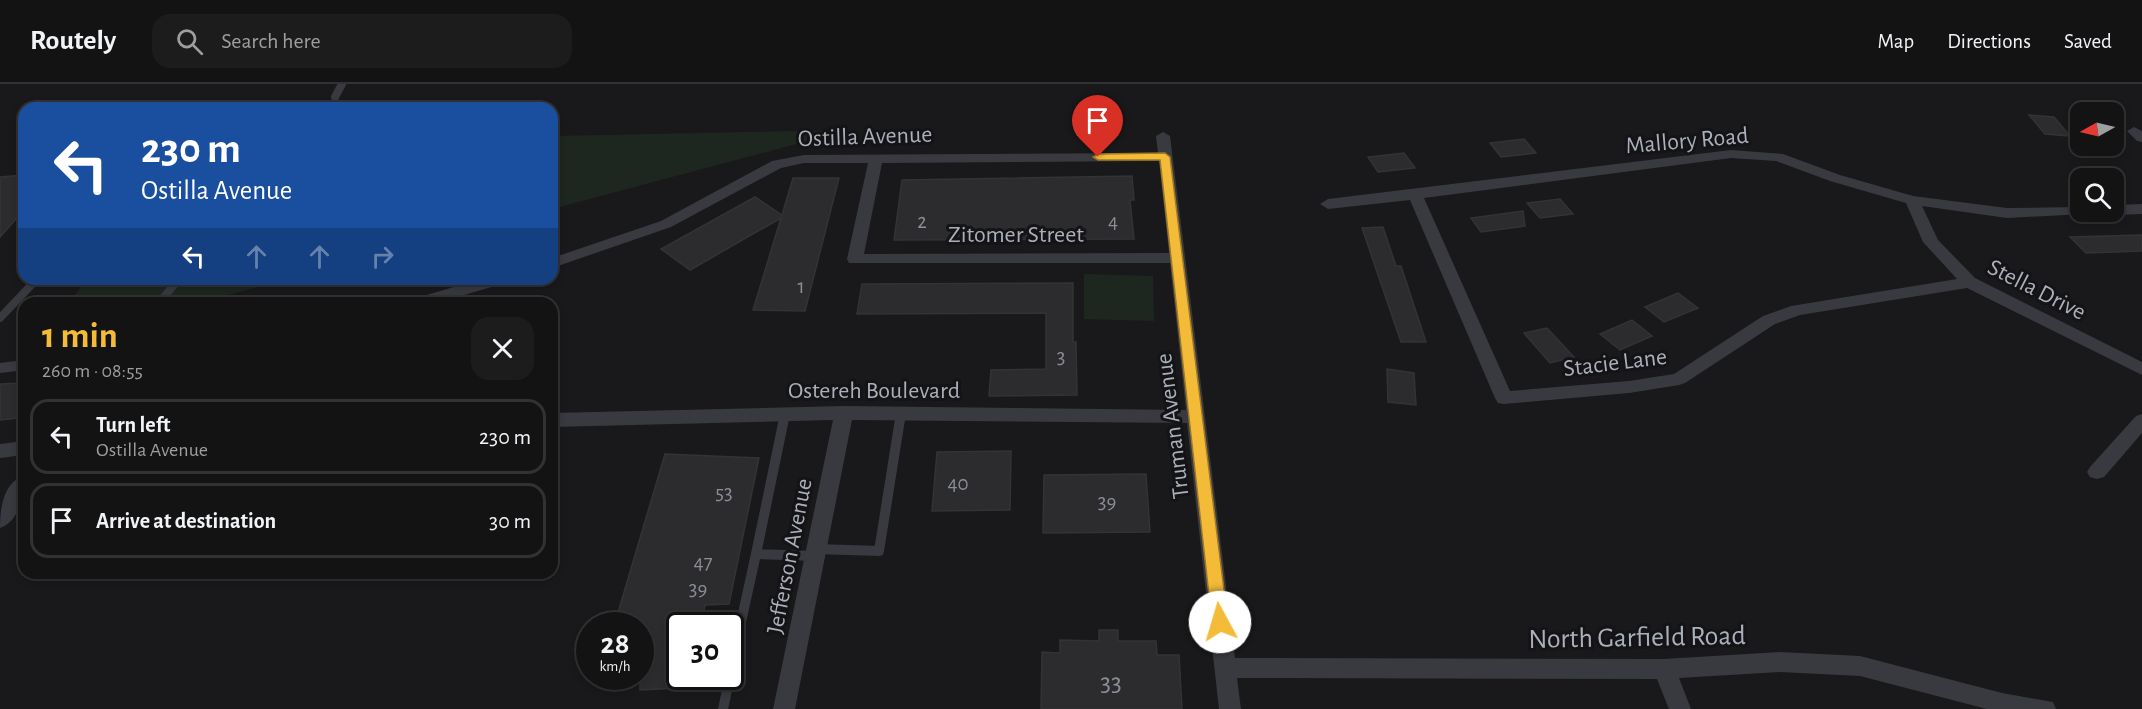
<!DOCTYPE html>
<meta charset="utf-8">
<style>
:root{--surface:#131314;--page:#1c1c1d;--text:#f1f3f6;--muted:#9d9ea0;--line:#323234;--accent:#f3bb38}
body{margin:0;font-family:"Alegreya Sans",sans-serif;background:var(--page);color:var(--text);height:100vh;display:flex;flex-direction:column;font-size:22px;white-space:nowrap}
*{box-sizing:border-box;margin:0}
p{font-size:20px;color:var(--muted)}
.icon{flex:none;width:33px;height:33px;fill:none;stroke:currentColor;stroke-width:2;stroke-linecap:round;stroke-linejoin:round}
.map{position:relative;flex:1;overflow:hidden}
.panel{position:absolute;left:18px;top:213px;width:540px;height:282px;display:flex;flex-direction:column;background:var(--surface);border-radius:18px;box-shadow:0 3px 9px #0003,0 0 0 2px var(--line)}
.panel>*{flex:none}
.hud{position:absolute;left:18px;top:18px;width:540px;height:183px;border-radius:18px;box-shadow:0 3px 9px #0003,0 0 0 2px var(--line);background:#1a4fa0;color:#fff;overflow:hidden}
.needle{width:39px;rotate:262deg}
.fabs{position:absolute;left:2070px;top:18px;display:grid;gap:12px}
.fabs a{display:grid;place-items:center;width:54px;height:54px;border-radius:12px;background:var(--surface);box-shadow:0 3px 9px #0003,0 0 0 2px var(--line);font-size:30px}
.speed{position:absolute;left:576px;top:528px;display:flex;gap:12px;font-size:30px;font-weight:700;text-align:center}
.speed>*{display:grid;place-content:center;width:78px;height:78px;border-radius:50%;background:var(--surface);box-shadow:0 3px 9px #0003,0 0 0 2px var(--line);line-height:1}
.speed small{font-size:15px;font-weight:400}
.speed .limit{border:3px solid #111;border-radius:9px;background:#fff;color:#111}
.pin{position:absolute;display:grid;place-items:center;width:51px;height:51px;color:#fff;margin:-62px -26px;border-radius:50% 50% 50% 0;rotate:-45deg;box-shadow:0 0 6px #0007}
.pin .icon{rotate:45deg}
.me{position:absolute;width:66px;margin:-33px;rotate:354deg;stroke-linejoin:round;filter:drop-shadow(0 0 4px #0008)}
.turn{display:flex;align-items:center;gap:21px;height:126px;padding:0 24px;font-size:27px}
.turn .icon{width:78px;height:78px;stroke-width:2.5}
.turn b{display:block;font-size:42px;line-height:51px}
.lanes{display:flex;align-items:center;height:57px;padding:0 24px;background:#0003;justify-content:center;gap:30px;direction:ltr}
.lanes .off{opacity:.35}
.round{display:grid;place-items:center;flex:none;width:63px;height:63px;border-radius:18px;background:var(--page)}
.headline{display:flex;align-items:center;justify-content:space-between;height:102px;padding:0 24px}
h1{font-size:36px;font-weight:700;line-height:45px;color:var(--accent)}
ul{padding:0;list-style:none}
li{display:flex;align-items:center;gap:18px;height:75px;margin:0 12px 9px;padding:0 12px;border:3px solid var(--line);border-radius:18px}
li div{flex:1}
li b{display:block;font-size:22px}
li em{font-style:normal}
header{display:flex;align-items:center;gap:36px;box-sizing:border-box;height:84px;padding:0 30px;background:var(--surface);border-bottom:2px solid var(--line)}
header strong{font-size:28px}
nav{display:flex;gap:33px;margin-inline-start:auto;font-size:21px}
.search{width:420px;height:54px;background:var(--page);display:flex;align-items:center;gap:15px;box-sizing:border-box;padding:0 21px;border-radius:18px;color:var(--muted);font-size:22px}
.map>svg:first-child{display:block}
</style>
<header>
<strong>Routely</strong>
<div class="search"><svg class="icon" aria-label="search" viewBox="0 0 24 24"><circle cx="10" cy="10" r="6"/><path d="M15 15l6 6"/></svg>Search here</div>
<nav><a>Map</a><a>Directions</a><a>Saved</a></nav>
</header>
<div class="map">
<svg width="2142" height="625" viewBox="0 0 2142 625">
<rect width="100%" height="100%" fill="#19191b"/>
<g fill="#1e2620">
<polygon points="849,46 552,125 552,52"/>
<polygon points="1084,190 1153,192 1154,237 1084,235"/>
<polygon points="88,195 288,195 198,219 68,219"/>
</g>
<g fill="#2c2c2f" stroke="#333337" stroke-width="1.5">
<polygon points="2029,31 2054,33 2070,52 2045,50"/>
<polygon points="1524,55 1536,69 1501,73 1490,59"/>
<polygon points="1404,69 1415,84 1378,88 1368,73"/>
<polygon points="24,91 24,126 0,153 0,93"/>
<polygon points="1132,92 1134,116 1130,116 1134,155 894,156 902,96"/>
<polygon points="793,94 839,94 805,227 753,226 781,134 690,186 661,165 755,113 782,131"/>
<polygon points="1560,115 1573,130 1540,134 1527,119"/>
<polygon points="1523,127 1525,142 1481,148 1471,134"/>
<polygon points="1383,143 1396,182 1401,182 1426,258 1401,258 1362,144"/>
<polygon points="2142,151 2142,167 2086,169 2070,153"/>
<polygon points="1073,199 1073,258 1076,258 1077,311 989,312 991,286 1046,285 1046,229 857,230 862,200"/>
<polygon points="1678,209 1698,224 1664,238 1645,223"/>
<polygon points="1632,236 1652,252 1620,266 1600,250"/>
<polygon points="1547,244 1574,273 1550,279 1524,249"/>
<polygon points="1387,285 1414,289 1416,321 1388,318"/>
<polygon points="24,299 24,326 18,334 0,336 0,300"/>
<polygon points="1011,367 1010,426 932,427 937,368"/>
<polygon points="665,370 759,374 729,520 705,521 701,542 680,542 680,604 640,606 640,542 614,542"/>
<polygon points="1146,390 1150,448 1043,449 1044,391"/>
<polygon points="1099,546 1118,546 1118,557 1156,557 1157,571 1179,571 1182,625 1041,625 1042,568 1060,569 1060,556 1099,557"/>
</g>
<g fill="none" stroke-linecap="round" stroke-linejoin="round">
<g stroke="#393a40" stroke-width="8">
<polyline points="335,13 342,0"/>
<polyline points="159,219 179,195"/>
<polyline points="0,234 37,195"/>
</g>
<g stroke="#393a40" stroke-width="10">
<polyline points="0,284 24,281"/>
<polyline points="785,330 756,470 815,472"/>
<polyline points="816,465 879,467 901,329"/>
<polyline points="730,588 756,470"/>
<polyline points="723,625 730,592"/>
</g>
<g fill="#393a40" fill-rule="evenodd">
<polygon points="2134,43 2142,47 2142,58 2137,57 2127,47"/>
<path d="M1163,48L1170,52L1235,574L1664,575L1780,568L1860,572L2002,609L2053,618L2056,625H1987L1860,592L1780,588L1679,594L1691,625H1669L1657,595L1237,594L1241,625H1219L1187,339L852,336L795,625H773L833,336L552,343V329L844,322L1186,326L1170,179H849L847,175L868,79H804L781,84L671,143L552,184V174L661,137L772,77L804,71L1158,69L1156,52ZM1159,77L1169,169L864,170L882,79Z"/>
<path d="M1731,66L1783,70L1840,91L1913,112L2007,124L2080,123V128H2087L2085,130L2007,134L1922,122L1938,156L1975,194L2142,278V291L1967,204L1800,231L1775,240L1685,299L1679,301L1629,309L1504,320L1498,319L1495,314L1410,116L1328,125L1320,120L1328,115ZM1731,74L1776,77L1830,97L1906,119L1923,158L1957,195L1791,222L1763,232L1674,290L1629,297L1510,307L1424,114Z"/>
<polygon points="2142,120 2142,130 2114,131 2107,128 2114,128 2114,121"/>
<polygon points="481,195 507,195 505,199 437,219 411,219 413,215"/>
<polygon points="2142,330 2142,349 2104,393 2097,395 2090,393 2087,388 2090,383 2136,332"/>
<polygon points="24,357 24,371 0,374 0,360"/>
<path d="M24,392C24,410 20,437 0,444C0,425 3,398 24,392Z"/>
</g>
</g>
<polygon fill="#f3bb38" stroke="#9e7a24" stroke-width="1.5" points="1165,69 1170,73 1228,538 1226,543 1220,545 1214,543 1212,538 1160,76 1098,76 1093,73 1098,70"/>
<g text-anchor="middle" stroke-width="6" stroke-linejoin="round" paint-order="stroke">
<g font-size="21" fill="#8a8e96">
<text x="922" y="144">2</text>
<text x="1113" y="144">4</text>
<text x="801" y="209">1</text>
<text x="1061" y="279">3</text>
<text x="958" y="406">40</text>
<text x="724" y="415">53</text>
<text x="1107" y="424">39</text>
<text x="703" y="485">47</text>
<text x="698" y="511">39</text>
</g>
<g font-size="24" fill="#abafba" stroke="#141316">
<text transform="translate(865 52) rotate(-2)" y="8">Ostilla Avenue</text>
<text transform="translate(1687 56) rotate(-5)" y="8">Mallory Road</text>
<text x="1016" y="158">Zitomer Street</text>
<text transform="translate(2037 205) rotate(27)" y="8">Stella Drive</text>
<text transform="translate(1615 278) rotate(-7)" y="8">Stacie Lane</text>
<text x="874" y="314">Ostereh Boulevard</text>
<text transform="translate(1172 342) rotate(-97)" y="8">Truman Avenue</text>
<text transform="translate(789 472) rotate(-79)" y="8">Jefferson Avenue</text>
</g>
<g font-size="26" fill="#8a8e96">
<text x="1111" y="607">33</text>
</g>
<g font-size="28" fill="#abafba" stroke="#141316">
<text transform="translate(1637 552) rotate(-1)" y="10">North Garfield Road</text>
</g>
</g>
</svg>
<div class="fabs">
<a><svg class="needle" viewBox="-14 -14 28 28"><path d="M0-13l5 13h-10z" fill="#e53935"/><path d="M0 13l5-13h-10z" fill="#9d9ea0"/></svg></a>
<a><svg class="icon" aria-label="search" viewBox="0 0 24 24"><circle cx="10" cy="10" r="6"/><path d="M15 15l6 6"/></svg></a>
</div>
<div class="speed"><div>28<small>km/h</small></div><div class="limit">30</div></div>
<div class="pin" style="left:1098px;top:73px;background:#d93025"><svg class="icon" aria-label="arrive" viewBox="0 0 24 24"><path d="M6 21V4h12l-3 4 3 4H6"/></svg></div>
<svg class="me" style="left:1220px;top:538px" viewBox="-20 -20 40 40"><circle r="19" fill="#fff"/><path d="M0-13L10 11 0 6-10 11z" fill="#f3bb38"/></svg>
<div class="hud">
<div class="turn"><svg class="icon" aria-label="left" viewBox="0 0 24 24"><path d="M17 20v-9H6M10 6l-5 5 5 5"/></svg><div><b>230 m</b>Ostilla Avenue</div></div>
<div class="lanes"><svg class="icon" aria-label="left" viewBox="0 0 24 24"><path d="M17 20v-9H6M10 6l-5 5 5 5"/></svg><svg class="icon off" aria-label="ahead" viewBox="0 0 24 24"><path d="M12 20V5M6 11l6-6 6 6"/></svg><svg class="icon off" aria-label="ahead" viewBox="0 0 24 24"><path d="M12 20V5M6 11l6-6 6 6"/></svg><svg class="icon off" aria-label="right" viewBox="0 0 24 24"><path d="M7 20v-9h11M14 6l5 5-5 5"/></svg></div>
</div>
<section class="panel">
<div class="headline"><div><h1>1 min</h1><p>260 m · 08:55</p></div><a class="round"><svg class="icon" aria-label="close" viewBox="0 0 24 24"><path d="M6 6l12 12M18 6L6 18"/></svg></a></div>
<ul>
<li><svg class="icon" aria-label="left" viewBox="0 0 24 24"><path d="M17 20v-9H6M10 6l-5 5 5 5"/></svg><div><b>Turn left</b><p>Ostilla Avenue</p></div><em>230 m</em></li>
<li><svg class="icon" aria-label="arrive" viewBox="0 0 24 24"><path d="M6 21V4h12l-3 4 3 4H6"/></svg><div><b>Arrive at destination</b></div><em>30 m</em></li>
</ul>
</section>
</div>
